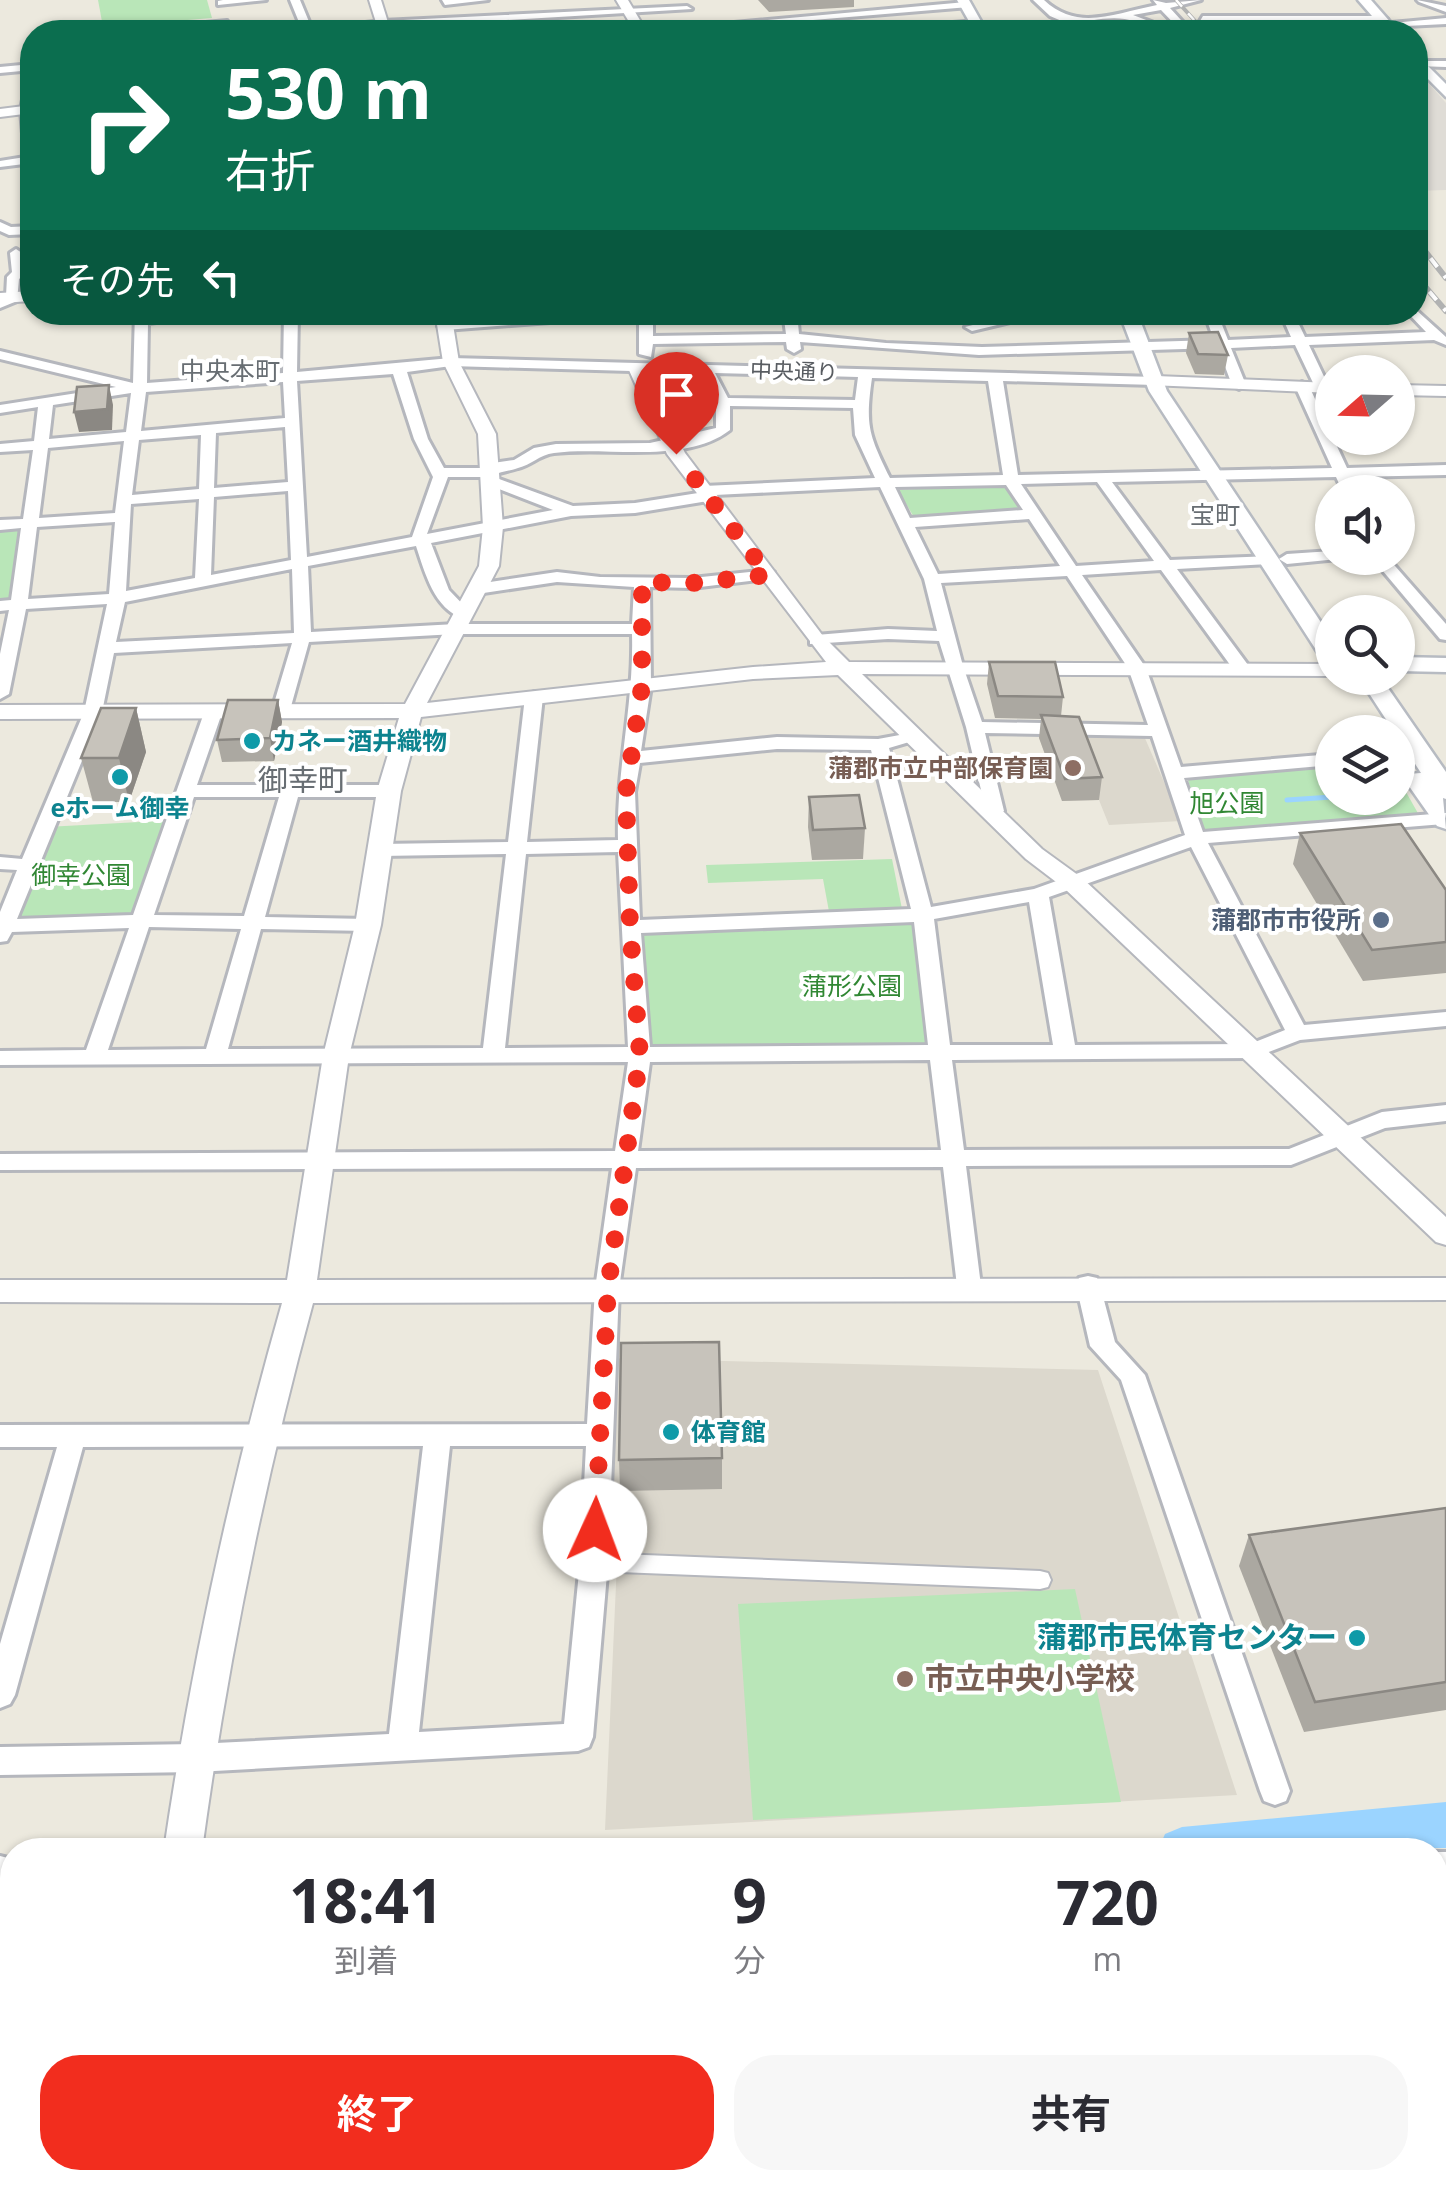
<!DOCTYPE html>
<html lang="ja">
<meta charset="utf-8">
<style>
:root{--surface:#fff;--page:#f7f7f7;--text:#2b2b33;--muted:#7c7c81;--accent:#f22d1e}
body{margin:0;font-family:"Open Sans","Noto Sans JP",sans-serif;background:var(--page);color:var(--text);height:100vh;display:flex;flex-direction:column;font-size:38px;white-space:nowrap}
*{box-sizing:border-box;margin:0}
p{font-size:32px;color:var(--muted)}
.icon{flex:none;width:55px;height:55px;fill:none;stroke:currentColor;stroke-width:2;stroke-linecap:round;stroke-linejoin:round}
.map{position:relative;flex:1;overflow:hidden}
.panel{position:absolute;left:0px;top:1838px;width:1448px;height:352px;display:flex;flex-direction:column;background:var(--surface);border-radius:40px 40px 0 0;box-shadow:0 2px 8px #0004}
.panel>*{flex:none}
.hud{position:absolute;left:20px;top:20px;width:1408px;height:305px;border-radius:40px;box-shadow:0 2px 8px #0004;background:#0b6e4f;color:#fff;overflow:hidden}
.needle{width:65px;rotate:250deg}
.buttons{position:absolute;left:1315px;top:355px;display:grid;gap:20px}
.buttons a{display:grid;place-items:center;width:100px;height:100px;border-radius:50%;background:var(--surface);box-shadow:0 2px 8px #0004;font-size:50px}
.pin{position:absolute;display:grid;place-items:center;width:85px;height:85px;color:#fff;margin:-102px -42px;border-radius:50% 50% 50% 0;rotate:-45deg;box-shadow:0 0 10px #0007}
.pin .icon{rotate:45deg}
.me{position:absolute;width:110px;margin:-55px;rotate:2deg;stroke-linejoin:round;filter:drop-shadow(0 0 8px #0008)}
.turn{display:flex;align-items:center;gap:35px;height:210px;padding:0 40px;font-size:45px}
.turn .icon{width:130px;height:130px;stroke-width:2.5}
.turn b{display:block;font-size:70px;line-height:85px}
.then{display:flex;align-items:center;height:95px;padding:0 40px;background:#0003;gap:20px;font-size:38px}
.eta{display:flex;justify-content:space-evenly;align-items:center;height:170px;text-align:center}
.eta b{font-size:60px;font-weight:700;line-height:70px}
.primary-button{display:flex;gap:20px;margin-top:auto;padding:20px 40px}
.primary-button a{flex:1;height:115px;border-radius:40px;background:var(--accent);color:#fff;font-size:40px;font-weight:700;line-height:115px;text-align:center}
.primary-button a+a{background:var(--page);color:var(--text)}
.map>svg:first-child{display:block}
</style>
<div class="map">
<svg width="1446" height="2188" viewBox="0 0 1446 2188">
<rect width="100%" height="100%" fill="#ece9de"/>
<g fill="#dfdcd6">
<polygon points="1214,20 1374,21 1385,32 1227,32"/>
<polygon points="1415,68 1446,103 1446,190 1415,191"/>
</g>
<g fill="#dcd8cd">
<polygon points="1037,732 1144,736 1181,821 1109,825 1099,800 1062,801"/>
<polygon points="604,1358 1098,1370 1237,1795 605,1830 617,1562"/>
</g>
<g fill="#b9e6b8">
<polygon points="98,0 207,0 212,18 103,27"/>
<polygon points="1007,484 1025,509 1022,511 915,519 898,490"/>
<polygon points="16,527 19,529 11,600 0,603 0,528"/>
<polygon points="1332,765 1332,798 1398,798 1398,778 1419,815 1212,833 1203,829 1187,777"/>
<polygon points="177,820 142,921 3,926 46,827"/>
<polygon points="892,859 903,914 830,917 823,879 708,883 706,865"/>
<polygon points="923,915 941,1054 640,1055 630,927"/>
<polygon points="1075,1589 1121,1802 753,1820 738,1604"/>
<polygon points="1435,2043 1446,2043 1446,2188 887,2188 912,2178 1435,2178"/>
</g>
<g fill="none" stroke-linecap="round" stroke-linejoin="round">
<g stroke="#9bd4ff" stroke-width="5">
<polyline points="1206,793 1234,805 1244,804"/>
<polyline points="1287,800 1332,797"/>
</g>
<polyline stroke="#9bd4ff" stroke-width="9" points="0,1926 12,1924"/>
<g fill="#9bd4ff" fill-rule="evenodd">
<polygon points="1446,1802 1446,1848 1158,1850 1165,1834 1182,1827"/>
<polygon points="0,1886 12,1891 12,1939 0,1935"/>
</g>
<g stroke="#b5b7bd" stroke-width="4">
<polygon id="pedestrian" points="594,1553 1040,1571 1048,1573 1051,1580 1048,1587 1040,1589 594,1571 586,1569 583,1562 586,1555"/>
</g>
<g stroke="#b5b7bd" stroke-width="6">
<g id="minor">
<polygon points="223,0 266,0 218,5 218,1"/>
<polygon points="290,0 300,0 312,29 383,21 687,6 692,9 303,32"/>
<polygon points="442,0 488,0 445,5"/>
<path d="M1033,0H1044C1078,32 1115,13 1157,5L1153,0L1166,3L1201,0L1170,8L1192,32H1182L1161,10L1133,15L1154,23L1161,32H1151C1123,1 1062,32 1025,32L1064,22L1050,16Z"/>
<polygon points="1417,0 1446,6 1446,12 1419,2"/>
<polygon points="966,2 969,7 670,32 635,32"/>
<polygon points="1203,16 1382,16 1387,19 1382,22 1200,21"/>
<polygon points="1446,18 1446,24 1386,27 1381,24"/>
<polygon points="227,21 230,26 136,32 141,29"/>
<polygon points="1421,61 1446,61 1446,67 1417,66"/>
<polygon points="32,64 32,70 0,73 0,67"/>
<polygon points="32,75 32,163 0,167 0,161 25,157 21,110 27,78"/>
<polygon points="0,222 11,227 32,226 32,234 9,235 0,231"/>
<polygon points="16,249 22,253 25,274 19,279 17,301 0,308 0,299 6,296 7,277 12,272 10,253"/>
<polygon points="1415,309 1446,337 1446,345 1434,340 1309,345 1329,387 1322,391 1315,387 1295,345 1231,348 1246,385 1239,389 1232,385 1218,348 979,355 800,342 801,349 794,353 787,349 786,342 653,344 651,357 639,354 639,312 653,312 653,336 786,334 783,312 797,312 799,334 886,343 982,347 1214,340 1204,312 1217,312 1228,340 1291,337 1280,312 1293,312 1305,337 1426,332 1407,312 1415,312"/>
<path d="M135,312H240L148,323L147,383L283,373L284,312H298L297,372L451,358L1156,377L1163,381L1156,385L1003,381L1018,475L1332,468L1295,386L1302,382L1309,386L1347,468L1446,465V475L1351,477L1357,492H1343L1336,477L1112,482L1170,560L1275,556L1277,559L1269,564L1177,569L1251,669L1248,673H1236L1161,570L1082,575L1146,668L1181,767L1332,754V765L1184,778L1203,832L1446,813L1444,824L1208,843L1304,1025L1446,1012V1026L1300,1040L1253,1058L952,1060L964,1150L1289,1149L1382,1112L1446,1105V1121L1385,1128L1291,1165L966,1166L981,1286L978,1293H960L957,1286L943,1167L636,1168L619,1289L608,1562L593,1737L589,1747L578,1751L196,1772L0,1775V1747L196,1744L389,1734L423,1446L83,1447L15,1695L10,1704L0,1708V1644L57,1447H0V1425L587,1424L595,1289L612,1168L0,1170V1154L615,1151L628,1062L0,1065V1051L86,1050L129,928L12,932L7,941L0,942V912L17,870L0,869V857L22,859L84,712L107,604L26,609L9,694L0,699V654L9,610L0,611V601L11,600L21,528L0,530V520L23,519L33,450L0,452V444L34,441L38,407L0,413V405L116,387L0,359V351L133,383ZM451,366L701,373L716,402V428L650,443L556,444L534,448L514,460L486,464L484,468H444L428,439L407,372ZM715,373L858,377L855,400L728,398ZM393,374L414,439L433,477L412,537L307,557L297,381ZM872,378L988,381L1003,475L890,478C869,435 865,426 872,378ZM283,382L285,418L141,431L146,392ZM131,393L126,432L49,439L53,405ZM730,406L853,408L855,435L875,478L704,486L699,488L698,493L635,503L573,506L491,476C502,471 506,472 518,468C531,465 539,455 554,453C606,446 685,465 730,430ZM285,427L288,482L214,488L216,433ZM201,435L199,489L132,495L139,440ZM124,441L115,513L39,518L48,448ZM448,477H490L483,481L486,484L553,510L427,534ZM1097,482L1154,561L1076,566L1021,484ZM1006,485L1023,510L910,518L895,487ZM880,487L924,579L937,631L888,629L816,635L810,636V644L888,639L939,641L966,727L987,815L994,817L1004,811L985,733L1152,736L1185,835L1034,889L931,907L889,748L916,740V732L878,739L777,737L641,751L651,686L650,587L692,588L774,578V572L768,570L692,578L600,577L557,572L477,584L469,589L477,594L557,582L634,587L632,624H456L311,632L308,566L416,546C425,573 434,609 464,619L472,614L449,590L431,543L571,516L635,513L708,501L715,495ZM288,491L291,560L211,575L214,497ZM199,499L195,578L126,591L131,504ZM1029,519L1060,566L938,574L915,527ZM115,522L109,594L28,599L37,527ZM292,569L294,633L116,642L125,602ZM1067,576L1128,668L1148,725L982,722L963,666L941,583ZM456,634H632C634,704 616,771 618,840L527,842L543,697L534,692L525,697L508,842L380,844L370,850L380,856L506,854L483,1048L228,1049L261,929L368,931L378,925L368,919L265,917L298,797H389L398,791L389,785H197L223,710L220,706H208L205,710L133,915L17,919L102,712L114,653L292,643L272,710L281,715L290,710L309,642ZM777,749L871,750L911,909L640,920L635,792L640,763ZM194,797H279L244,916L154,915ZM1191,847L1285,1030L1250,1044L1075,1045L1049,897ZM618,852L628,1047L505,1048L526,854ZM1029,902L1053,1045H950L934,919ZM914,922L928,1045L650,1047L641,933ZM149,927L241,929L206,1049L108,1050ZM930,1060L941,1150L638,1151L650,1062ZM450,1446H586L580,1562L564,1724L419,1732Z"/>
<polygon points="542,312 556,312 557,318 550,322 445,330 438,326 445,322"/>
<polygon points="1024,312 1052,312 972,331 965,327"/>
<polygon points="1332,551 1332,558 1338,559 1287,564 1279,559 1287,554"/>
<polygon points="1372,558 1388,558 1446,624 1446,640 1440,639"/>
<polygon points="1088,1276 1097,1278 1100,1285 1115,1342 1145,1375 1290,1791 1286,1801 1275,1805 1264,1801 1260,1791 1121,1380 1090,1346 1076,1285 1079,1278"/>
<rect x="1435" y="1852" width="11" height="30"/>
<polygon points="0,1856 12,1859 12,1889 0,1886"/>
<polygon points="0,1967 12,1967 12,2000 0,2001"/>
<polygon points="288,2178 324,2178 322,2188 286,2188"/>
<polygon points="511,2178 546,2178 546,2188 510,2188"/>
<polygon points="710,2178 746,2178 744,2188 708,2188"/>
</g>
</g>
<g stroke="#b5b7bd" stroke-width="4">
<g id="tertiary">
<polygon points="369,0 381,0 391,32 379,32"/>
<polygon points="616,0 628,0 647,32 635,32"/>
<polygon points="976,20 980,27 876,32 882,28"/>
<polygon points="32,105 32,113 0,117 0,109"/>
<polygon points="32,291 32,301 0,303 0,293"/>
<path d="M435,312H451L459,362L496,434L503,527L499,566L427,703L753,667L826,662L667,454L628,368L636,363L644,368L685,453L823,636L849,662L1332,664V676L862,674L1042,849L1082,878L1446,1217V1245L1436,1242L1064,888L1026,859L838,675L753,679L421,717L401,791L381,925L349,1056L317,1280L1446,1278V1300L313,1303C264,1482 227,1666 202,1850H164C191,1666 231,1482 282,1303L0,1302V1280H287L323,1056L355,925L377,791L399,718L0,719V705L405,704L479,566L483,527L478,434L443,362Z"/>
<polygon points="1156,376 1332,383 1332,393 1150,385 1150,377"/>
<polygon points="1398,385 1446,386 1446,396 1398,395"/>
<polygon points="101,2178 145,2178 143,2188 99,2188"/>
</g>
</g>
<g stroke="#b7bbc2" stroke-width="5">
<g id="secondary">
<polygon points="957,0 969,0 987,32 975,32"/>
<polygon points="1358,0 1371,0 1399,32 1386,32"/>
<polygon points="1415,53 1446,84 1446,97 1415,66"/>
<polygon points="1119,312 1137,312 1167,391 1332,639 1332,663 1320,656 1149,391"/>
<polygon points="1398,657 1446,658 1446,672 1398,671"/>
<polygon points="1359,678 1381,678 1446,772 1446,799 1443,798 1446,829 1437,826 1404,779 1408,774 1421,773"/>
</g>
</g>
<use href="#pedestrian" fill="#fff" fill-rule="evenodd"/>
<use href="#minor" fill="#fff" fill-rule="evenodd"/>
<use href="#tertiary" fill="#fff" fill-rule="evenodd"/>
<use href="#secondary" fill="#fff" fill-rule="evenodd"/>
<g stroke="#b1b2b2" stroke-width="4">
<g id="rail-far1">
<polyline points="1176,0 1205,32"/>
<polyline points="1415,238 1419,243"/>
</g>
</g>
<g stroke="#b1b2b2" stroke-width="6">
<g id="rail">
<polyline points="1417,241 1446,278"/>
<polyline points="1415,275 1446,311"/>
</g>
</g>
<use href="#rail-far1" stroke="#fff" stroke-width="2.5" stroke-dasharray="9" stroke-linecap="butt"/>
<use href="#rail" stroke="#fff" stroke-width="4" stroke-dasharray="11" stroke-linecap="butt"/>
</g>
<g fill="#aba8a1">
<polygon points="758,0 854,0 854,7 769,12"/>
<polygon points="1189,333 1228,355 1224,375 1195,374 1186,353"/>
<polygon points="989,662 1063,697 1061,716 1102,777 1099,800 1062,801 1039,738 1041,719 995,718 987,684"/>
<polygon points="278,700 282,722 274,761 222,762 217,740"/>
<polygon points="136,708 146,752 129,802 93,802 81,758"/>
<polygon points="809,797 865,828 863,859 812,860 808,827"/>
<polygon points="1300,833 1446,890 1446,973 1363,981 1293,864"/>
<polygon points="722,1458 722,1489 620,1491 619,1460"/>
<polygon points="1446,1508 1446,1710 1304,1732 1239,1566 1249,1535"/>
</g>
<g fill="#8b8883">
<polygon points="109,385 113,405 112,430 79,432 74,412"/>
<polygon points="278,700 282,722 274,761 270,738"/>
<polygon points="136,708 146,752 129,802 119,758"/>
</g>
<g fill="#c7c3bb" stroke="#8b8883" stroke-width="2.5">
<polygon points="1218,332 1228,355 1198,354 1189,333"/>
<polygon points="109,385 107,409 74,412 77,387"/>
<polygon points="989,662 1055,662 1063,697 998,696"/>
<polygon points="228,700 278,700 270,738 217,740"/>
<polygon points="101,708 136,708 119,758 81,758"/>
<polygon points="1041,715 1079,717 1102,777 1065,779"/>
<polygon points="859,795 865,828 813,830 809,797"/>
<polygon points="1401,824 1446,890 1446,942 1372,950 1300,833"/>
<polygon points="719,1342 722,1458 619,1460 621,1343"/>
<polygon points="1446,1508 1446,1682 1315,1702 1249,1535"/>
</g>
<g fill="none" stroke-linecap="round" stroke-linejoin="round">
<polyline stroke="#f22d1e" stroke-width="18" stroke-dasharray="0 32.4" points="595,1530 608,1288 640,1055 630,927 626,792 642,686 642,582 692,583 768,575 676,454"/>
</g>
<g fill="#0f9aa8" stroke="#fff" stroke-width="4">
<circle cx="252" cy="741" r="10"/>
<circle cx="120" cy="777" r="10"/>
<circle cx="671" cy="1432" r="10"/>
<circle cx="1357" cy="1638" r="10"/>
</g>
<g fill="#8d6e63" stroke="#fff" stroke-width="4">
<circle cx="1073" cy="768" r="10"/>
<circle cx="905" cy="1679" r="10"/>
</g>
<circle fill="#5c6f8a" stroke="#fff" stroke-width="4" cx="1381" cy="920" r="10"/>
<g text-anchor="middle" stroke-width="8" stroke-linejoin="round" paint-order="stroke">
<g font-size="22" fill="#585c61" stroke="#fff">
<text transform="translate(794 371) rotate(2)" y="8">中央通り</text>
</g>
<g font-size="25" fill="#686e73" stroke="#fff">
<text x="230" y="380">中央本町</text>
<text x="1215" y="524">宝町</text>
</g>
<g font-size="25" font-weight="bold" fill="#0d838f" stroke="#fff" text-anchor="start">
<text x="272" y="750">カネー酒井織物</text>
<text x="120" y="817" text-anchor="middle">eホーム御幸</text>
<text x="691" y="1441">体育館</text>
</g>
<g font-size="25" font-weight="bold" fill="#785e54" stroke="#fff" text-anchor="end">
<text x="1053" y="777">蒲郡市立中部保育園</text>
</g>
<g font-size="25" fill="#308733" stroke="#fff">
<text x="1227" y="812">旭公園</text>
<text x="81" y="884">御幸公園</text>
<text x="852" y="995">蒲形公園</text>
</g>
<g font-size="25" font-weight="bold" fill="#4e5e75" stroke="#fff" text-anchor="end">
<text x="1361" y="929">蒲郡市市役所</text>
</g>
<g font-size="30" fill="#686e73" stroke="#fff">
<text x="303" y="791">御幸町</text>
</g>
<g font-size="30" font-weight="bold" fill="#0d838f" stroke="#fff" text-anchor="end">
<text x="1337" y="1648">蒲郡市民体育センター</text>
</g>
<g font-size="30" font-weight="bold" fill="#785e54" stroke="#fff" text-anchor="start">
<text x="925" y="1689">市立中央小学校</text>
</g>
</g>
</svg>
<div class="buttons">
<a><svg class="needle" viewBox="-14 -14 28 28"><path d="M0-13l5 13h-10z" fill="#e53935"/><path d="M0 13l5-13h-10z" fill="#7c7c81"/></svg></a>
<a><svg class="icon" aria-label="sound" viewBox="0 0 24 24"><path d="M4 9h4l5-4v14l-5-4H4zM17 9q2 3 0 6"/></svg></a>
<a><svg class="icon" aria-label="search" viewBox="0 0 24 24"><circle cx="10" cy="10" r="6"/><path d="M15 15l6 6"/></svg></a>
<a><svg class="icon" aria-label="layers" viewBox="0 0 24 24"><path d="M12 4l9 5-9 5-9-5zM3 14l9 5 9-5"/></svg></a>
</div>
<div class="pin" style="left:676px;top:454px;background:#d93025"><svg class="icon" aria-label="arrive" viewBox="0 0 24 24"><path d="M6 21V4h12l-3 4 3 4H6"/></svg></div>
<svg class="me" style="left:595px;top:1530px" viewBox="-20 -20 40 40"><circle r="19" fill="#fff"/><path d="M0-13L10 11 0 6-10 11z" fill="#f22d1e"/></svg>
<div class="hud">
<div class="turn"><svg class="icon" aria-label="right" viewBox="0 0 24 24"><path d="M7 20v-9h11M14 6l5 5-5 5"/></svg><div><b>530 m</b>右折</div></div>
<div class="then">その先<svg class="icon" aria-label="left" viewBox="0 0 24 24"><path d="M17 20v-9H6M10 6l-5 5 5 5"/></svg></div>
</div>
<section class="panel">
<div class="eta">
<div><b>18:41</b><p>到着</p></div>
<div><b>9</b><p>分</p></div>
<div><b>720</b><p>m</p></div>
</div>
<div class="primary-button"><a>終了</a><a>共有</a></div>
</section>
</div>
